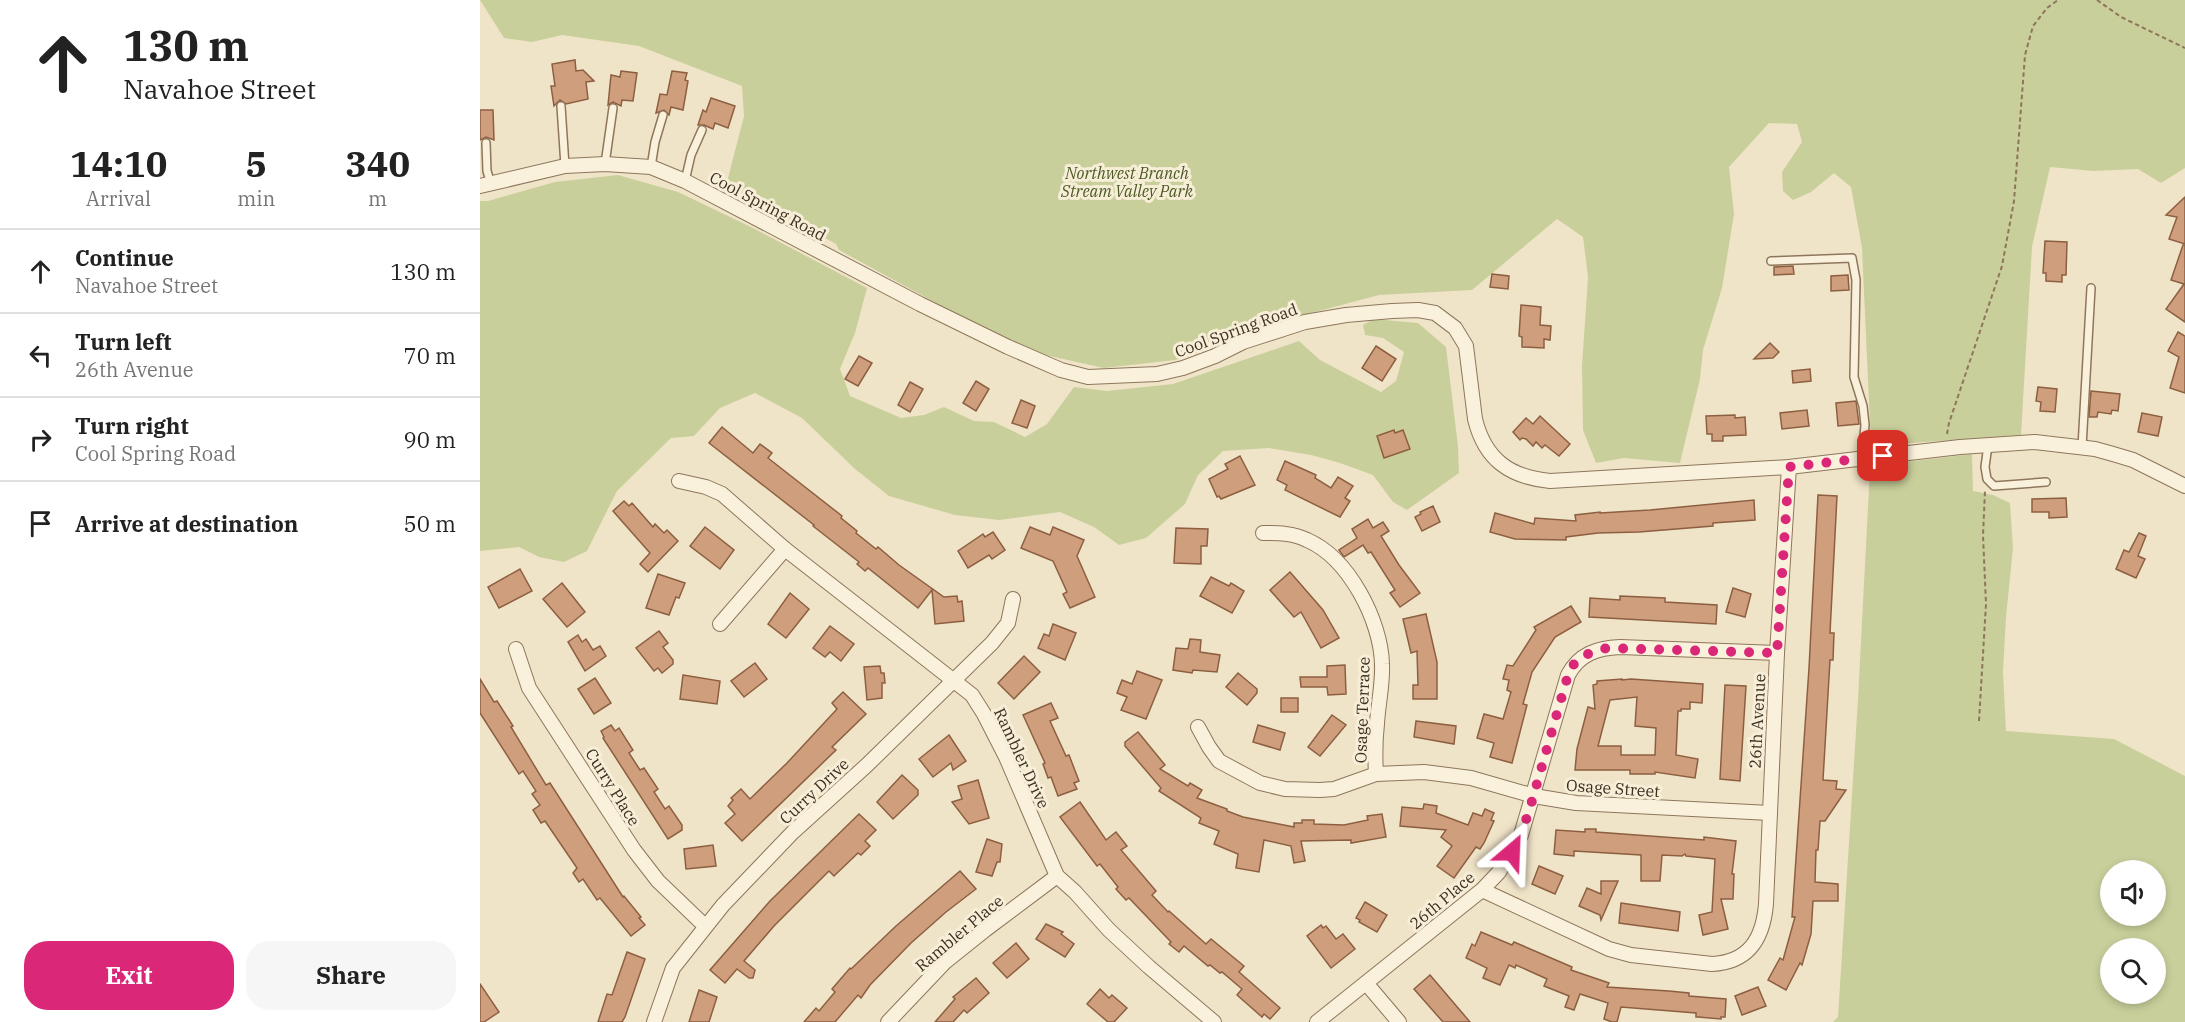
<!DOCTYPE html>
<style>
:root{--surface:#fff;--page:#f6f6f6;--text:#222;--muted:#767676;--line:#e0e0e0;--accent:#db2777}
body{margin:0;font-family:"IBM Plex Serif",serif;background:var(--page);color:var(--text);height:100vh;display:flex;flex-direction:column;font-size:22px;white-space:nowrap}
*{box-sizing:border-box;margin:0}
p{font-size:20px;color:var(--muted)}
.icon{flex:none;width:33px;height:33px;fill:none;stroke:currentColor;stroke-width:2;stroke-linecap:round;stroke-linejoin:round}
.map{position:relative;flex:1;overflow:hidden}
.sheet{display:flex;flex-direction:column;background:var(--surface);width:480px}
.sheet>*{flex:none}
.hud{background:#fff;color:var(--text);overflow:hidden}
.controls{position:absolute;left:1620px;top:860px;display:grid;gap:12px}
.controls a{display:grid;place-items:center;width:66px;height:66px;border-radius:50%;background:var(--surface);box-shadow:0 3px 9px #0003;font-size:30px}
.pin{position:absolute;display:grid;place-items:center;width:51px;height:51px;color:#fff;margin:-26px;border-radius:12px;box-shadow:0 3px 9px #0006}
.me{position:absolute;width:66px;margin:-33px;rotate:26deg;stroke-linejoin:round;filter:drop-shadow(0 0 4px #0008)}
.turn{display:flex;align-items:center;gap:21px;height:126px;padding:0 24px;font-size:27px}
.turn .icon{width:78px;height:78px;stroke-width:2.5}
.turn b{display:block;font-size:42px;line-height:51px}
.eta{display:flex;justify-content:space-evenly;align-items:center;height:102px;text-align:center}
.eta b{font-size:36px;font-weight:700;line-height:42px}
.action{display:flex;gap:12px;margin-top:auto;padding:12px 24px}
.action a{flex:1;height:69px;border-radius:24px;background:var(--accent);color:#fff;font-size:24px;font-weight:700;line-height:69px;text-align:center}
.action a+a{background:var(--page);color:var(--text)}
ul{padding:0;list-style:none}
li{display:flex;align-items:center;gap:18px;height:84px;padding:0 24px;border-top:2px solid var(--line)}
li div{flex:1}
li b{display:block;font-size:22px}
li em{font-style:normal}
main{display:flex;flex:1;min-height:0}
.map>svg:first-child{display:block}
</style>
<main>
<section class="sheet">
<div class="hud">
<div class="turn"><svg class="icon" aria-label="ahead" viewBox="0 0 24 24"><path d="M12 20V5M6 11l6-6 6 6"/></svg><div><b>130 m</b>Navahoe Street</div></div>
</div>
<div class="eta">
<div><b>14:10</b><p>Arrival</p></div>
<div><b>5</b><p>min</p></div>
<div><b>340</b><p>m</p></div>
</div>
<ul>
<li><svg class="icon" aria-label="ahead" viewBox="0 0 24 24"><path d="M12 20V5M6 11l6-6 6 6"/></svg><div><b>Continue</b><p>Navahoe Street</p></div><em>130 m</em></li>
<li><svg class="icon" aria-label="left" viewBox="0 0 24 24"><path d="M17 20v-9H6M10 6l-5 5 5 5"/></svg><div><b>Turn left</b><p>26th Avenue</p></div><em>70 m</em></li>
<li><svg class="icon" aria-label="right" viewBox="0 0 24 24"><path d="M7 20v-9h11M14 6l5 5-5 5"/></svg><div><b>Turn right</b><p>Cool Spring Road</p></div><em>90 m</em></li>
<li><svg class="icon" aria-label="arrive" viewBox="0 0 24 24"><path d="M6 21V4h12l-3 4 3 4H6"/></svg><div><b>Arrive at destination</b></div><em>50 m</em></li>
</ul>
<div class="action"><a>Exit</a><a>Share</a></div>
</section>
<div class="map">
<svg width="1705" height="1022" viewBox="0 0 1705 1022">
<rect width="100%" height="100%" fill="#f0e4c8"/>
<g fill="#c9cf9b" fill-rule="evenodd">
<polygon points="0,0 1705,0 1705,168 1681,183 1658,169 1613,171 1570,167 1552,247 1541,435 1391,446 1382,248 1371,187 1354,173 1331,192 1313,200 1303,191 1302,172 1322,142 1317,124 1289,123 1249,167 1254,214 1242,288 1223,350 1220,379 1200,463 1144,458 1116,463 1103,430 1102,366 1108,277 1103,237 1077,219 992,290 899,295 824,315 695,360 624,368 556,353 522,339 359,250 356,244 267,196 247,182 264,116 262,86 159,46 82,35 52,42 24,38"/>
<polygon points="138,175 198,192 271,227 387,288 375,333 360,369 370,396 421,418 444,415 464,407 494,421 514,422 545,437 567,424 594,387 627,391 693,384 819,341 840,360 901,392 916,381 924,352 903,338 885,335 883,325 894,319 938,323 966,347 978,446 979,473 927,510 913,502 893,475 860,463 831,455 789,448 743,451 718,475 705,504 666,538 639,545 614,527 580,512 519,520 475,515 409,496 375,469 322,418 275,393 240,408 214,436 191,438 137,491 107,551 84,562 59,557 39,547 0,551 0,201 8,201 75,182"/>
<path d="M1492,454L1493,491L1513,495L1530,503L1533,548L1526,617L1523,672L1526,731L1634,739L1705,776V1022H1353L1358,1017L1378,699L1390,468L1401,465ZM1630,870H1676V915H1630ZM1630,948H1676V993H1630Z"/>
</g>
<g fill="#cf9f7d" stroke="#8d5f41" stroke-width="1.5" fill-rule="evenodd">
<polygon points="95,60 96,71 103,70 114,81 106,82 108,99 86,104 80,100 74,106 71,86 75,86 72,64"/>
<polygon points="141,71 157,73 153,101 142,100 141,106 133,102 128,105 131,75 140,77"/>
<polygon points="192,71 207,73 205,80 208,81 203,110 191,107 189,115 184,110 176,113 180,94 187,95"/>
<polygon points="231,98 255,106 248,128 235,123 233,129 224,125 218,125 223,110 226,112"/>
<polygon points="0,110 13,110 14,140 6,137 0,140"/>
<polygon points="1705,197 1705,244 1689,239 1697,217 1686,215"/>
<polygon points="1565,241 1587,242 1586,275 1582,275 1582,282 1566,281 1566,273 1563,273"/>
<polygon points="1703,245 1705,245 1705,322 1686,309 1704,284 1691,280"/>
<polygon points="1313,266 1314,274 1294,275 1294,267"/>
<polygon points="1012,274 1029,276 1028,289 1010,287"/>
<polygon points="1368,275 1369,290 1351,291 1351,276"/>
<polygon points="1041,305 1061,307 1060,325 1071,326 1070,340 1064,339 1064,348 1042,347 1042,337 1039,336"/>
<polygon points="1698,332 1705,336 1705,393 1690,388 1699,357 1688,351"/>
<polygon points="1290,343 1299,352 1293,358 1274,359"/>
<polygon points="896,346 916,359 902,381 882,368"/>
<polygon points="379,356 392,363 378,386 365,379"/>
<polygon points="1330,369 1331,381 1313,383 1312,371"/>
<polygon points="496,381 509,389 496,411 483,403"/>
<polygon points="430,382 443,389 430,412 418,405"/>
<polygon points="1558,387 1577,389 1575,412 1560,411 1561,402 1556,401"/>
<polygon points="1611,391 1640,394 1638,411 1632,410 1631,414 1618,412 1617,417 1609,417"/>
<polygon points="541,400 555,406 547,428 532,423"/>
<polygon points="1376,401 1379,424 1358,426 1356,403"/>
<polygon points="1327,410 1329,426 1302,429 1300,413"/>
<polygon points="1662,413 1682,417 1678,436 1658,432"/>
<polygon points="1255,415 1255,418 1265,417 1266,435 1243,436 1243,441 1232,441 1232,434 1227,434 1226,416"/>
<polygon points="1060,416 1090,444 1079,456 1065,445 1062,448 1056,442 1053,446 1046,439 1042,438 1040,440 1033,432 1046,418 1053,424"/>
<polygon points="242,427 273,453 280,444 292,453 288,458 362,516 361,518 377,531 376,533 396,549 398,547 419,565 464,597 477,596 478,602 482,601 484,621 455,624 452,590 438,608 388,568 385,571 377,564 379,562 333,526 334,525 229,443"/>
<polygon points="914,430 915,433 923,430 930,449 904,458 897,436"/>
<polygon points="760,456 775,485 741,499 739,496 737,497 729,479 748,469 745,464"/>
<polygon points="805,461 836,475 835,478 851,488 858,477 873,486 865,498 870,501 860,517 805,490 807,485 797,480"/>
<polygon points="1338,495 1357,496 1350,633 1354,633 1353,660 1350,660 1343,780 1357,781 1356,789 1366,790 1345,821 1340,821 1338,850 1336,850 1335,882 1358,884 1358,901 1333,901 1331,934 1322,965 1320,963 1306,990 1288,980 1300,958 1303,960 1315,917 1312,917 1329,668"/>
<polygon points="1586,498 1587,517 1569,518 1569,512 1552,512 1552,499"/>
<polygon points="1274,500 1275,520 1233,523 1233,526 1159,532 1118,533 1086,537 1086,540 1035,539 1010,532 1015,513 1054,524 1055,518 1096,521 1095,515 1120,512 1120,513 1170,510"/>
<polygon points="144,501 149,506 152,503 173,527 175,524 184,533 187,530 198,541 168,572 160,564 170,553 133,511"/>
<polygon points="953,506 960,522 942,531 935,517 941,514 940,512"/>
<polygon points="888,519 893,528 903,522 909,531 901,536 919,565 940,593 920,607 910,593 915,590 891,552 888,553 883,545 864,557 859,550 877,538 872,529"/>
<polygon points="225,527 254,550 240,569 210,546"/>
<polygon points="550,527 570,535 573,527 604,540 597,556 615,597 590,608 583,594 587,592 573,561 541,548"/>
<polygon points="696,528 728,529 727,546 721,546 721,564 694,563"/>
<polygon points="513,532 525,550 512,559 509,555 488,568 478,551 503,534 505,537"/>
<polygon points="1659,533 1666,536 1658,556 1665,559 1656,578 1636,569 1644,550 1649,552"/>
<polygon points="40,569 52,591 19,608 8,587"/>
<polygon points="810,572 843,610 859,638 841,648 821,612 814,617 790,590"/>
<polygon points="178,574 205,583 199,598 196,597 189,615 166,608"/>
<polygon points="731,577 749,586 751,583 764,591 752,613 720,596"/>
<polygon points="82,583 105,612 87,627 63,599"/>
<polygon points="1253,588 1271,594 1265,617 1246,612"/>
<polygon points="310,593 329,609 306,638 288,624"/>
<polygon points="1140,596 1185,598 1185,602 1237,605 1236,624 1109,617 1110,598 1140,600"/>
<polygon points="1091,606 1101,622 1075,637 1052,672 1043,704 1047,705 1032,763 1010,757 1014,743 997,738 1004,714 1023,719 1031,692 1027,690 1029,680 1023,679 1027,665 1033,666 1056,630 1054,627"/>
<polygon points="946,614 957,662 957,699 933,699 933,685 938,685 937,651 931,653 923,619"/>
<polygon points="573,624 596,633 585,660 558,648 564,634 569,636"/>
<polygon points="350,626 374,644 361,661 350,652 345,657 333,648"/>
<polygon points="179,631 188,643 183,647 193,660 193,664 182,673 178,668 174,671 156,648"/>
<polygon points="98,635 102,642 106,639 113,650 120,646 126,656 105,671 88,642"/>
<polygon points="710,639 721,640 720,652 740,655 737,672 713,670 712,673 693,670 696,648 708,649"/>
<polygon points="544,656 560,672 534,699 518,683"/>
<polygon points="275,663 287,679 264,697 251,681"/>
<polygon points="865,665 866,694 848,695 847,687 821,687 820,677 847,677 847,666"/>
<polygon points="400,666 401,673 404,673 405,683 402,683 402,698 387,700 384,667"/>
<polygon points="657,671 682,680 666,719 641,710 647,697 637,693 642,680 652,684"/>
<polygon points="758,673 777,689 777,693 767,705 746,687"/>
<polygon points="203,675 240,681 237,704 200,699"/>
<polygon points="115,678 131,703 114,714 98,689"/>
<polygon points="0,679 14,702 17,701 33,726 31,727 66,785 70,783 143,897 144,896 161,917 159,918 165,925 151,936 120,898 117,900 103,879 99,882 93,873 97,868 65,821 61,823 53,810 60,805 52,794 56,791 43,771 39,774 0,713"/>
<path d="M1142,679V680L1151,679L1223,684L1222,703L1210,702V709H1201V711H1198L1196,755L1218,759L1215,778L1175,772V774H1150V770H1095L1097,749L1108,707L1115,709L1113,685L1117,684V681ZM1157,697L1155,726L1176,728L1175,755H1141V746H1118L1130,700Z"/>
<polygon points="1245,685 1266,686 1260,781 1240,779"/>
<polygon points="363,692 386,714 352,747 356,750 262,841 245,823 255,814 248,806 253,800 251,798 261,789 270,799 307,763 357,709 352,703"/>
<rect x="801" y="698" width="17" height="14"/>
<polygon points="571,703 578,718 570,721 586,756 589,755 599,781 594,783 597,789 578,796 571,777 568,778 563,764 565,763 543,715"/>
<polygon points="852,715 866,725 840,756 828,747"/>
<polygon points="936,721 976,726 974,744 934,737"/>
<polygon points="131,725 135,731 139,728 153,750 149,753 160,770 164,768 178,789 174,792 185,809 189,806 202,825 202,830 188,839 123,738 124,737 121,731"/>
<polygon points="778,725 805,733 800,750 773,742"/>
<polygon points="658,732 685,765 680,769 708,786 710,783 722,790 717,798 747,809 747,811 763,817 814,827 814,823 822,823 822,820 834,820 834,824 864,825 888,820 887,816 902,814 906,837 871,843 871,840 821,841 825,861 814,863 811,846 784,840 779,872 756,868 758,854 734,844 739,831 719,823 721,818 679,791 681,788 645,746 645,742"/>
<polygon points="469,735 486,761 473,770 471,763 453,777 439,759"/>
<polygon points="422,775 438,790 438,795 413,819 397,802"/>
<polygon points="498,780 509,818 489,824 472,802 482,799 478,786"/>
<polygon points="600,802 626,840 636,832 647,846 641,850 676,891 672,895 688,912 689,911 726,944 731,939 764,966 759,972 800,1008 790,1019 784,1014 782,1017 757,995 762,989 742,972 740,973 730,965 728,966 704,946 699,952 689,944 691,942 649,898 646,900 636,889 638,887 620,864 617,866 580,817"/>
<polygon points="944,804 957,806 956,813 988,825 993,813 1002,816 1005,809 1014,813 1011,820 1014,821 1004,843 1000,849 996,847 974,878 957,866 972,846 961,837 966,830 920,826 922,807 943,809"/>
<polygon points="379,814 396,830 385,841 390,846 381,855 378,853 354,876 349,871 294,926 264,961 275,970 273,978 269,978 257,969 245,983 230,970 290,901"/>
<polygon points="1105,829 1116,829 1116,832 1224,840 1224,837 1256,841 1252,874 1254,874 1253,899 1241,899 1248,929 1223,935 1219,915 1232,912 1235,859 1206,856 1205,854 1202,856 1182,855 1180,881 1161,881 1161,855 1094,851 1094,856 1074,854 1076,830 1105,832"/>
<polygon points="507,839 522,844 520,862 517,862 512,876 496,872"/>
<polygon points="233,845 236,866 206,869 204,849"/>
<polygon points="1059,866 1083,876 1075,894 1052,884"/>
<polygon points="480,871 496,889 466,912 431,943 390,985 381,998 378,995 355,1022 324,1022 336,1008 339,1011 355,992 352,989 370,968 371,969 416,926"/>
<polygon points="1121,881 1138,881 1121,920 1120,915 1099,906 1107,888 1121,894"/>
<polygon points="885,902 907,915 897,932 879,922 880,920 876,918"/>
<polygon points="1141,903 1200,912 1198,931 1139,923"/>
<polygon points="566,924 583,932 581,934 594,944 585,957 556,939"/>
<polygon points="841,925 843,928 846,926 856,939 863,934 875,949 851,968 827,936"/>
<polygon points="1001,932 1032,945 1034,942 1092,967 1091,970 1129,983 1127,987 1189,991 1209,993 1209,996 1246,999 1245,1017 1241,1017 1241,1019 1218,1017 1216,1017 1216,1013 1141,1007 1137,1022 1132,1022 1124,1019 1128,1003 1100,994 1094,1010 1085,1007 1089,996 1064,986 1067,979 1036,965 1035,968 1029,965 1020,985 1003,978 1007,968 986,958 992,944 995,946"/>
<polygon points="536,943 549,959 527,978 513,963"/>
<polygon points="147,952 165,959 145,1017 142,1022 118,1022 127,994 132,995"/>
<polygon points="950,975 990,1022 963,1022 934,989"/>
<polygon points="496,978 509,993 487,1013 484,1010 473,1022 455,1022 475,999 473,997"/>
<polygon points="0,984 19,1012 4,1022 0,1022"/>
<polygon points="1278,987 1286,1006 1262,1015 1255,996"/>
<polygon points="620,989 629,998 632,995 647,1008 634,1022 628,1022 607,1004"/>
<polygon points="219,990 237,997 229,1022 209,1022"/>
</g>
<g fill="none" stroke-linecap="round" stroke-linejoin="round">
<g stroke="#8d765c" stroke-width="10">
<g id="service">
<polyline points="81,106 85,166"/>
<polyline points="6,143 7,171 11,184"/>
<polyline points="125,164 133,108"/>
<polyline points="171,167 175,142 183,115"/>
<polyline points="205,181 211,155 222,130"/>
<polyline points="1291,261 1372,258 1376,280 1374,377 1383,406 1385,425 1382,459"/>
<polyline points="1508,445 1505,467 1507,479 1514,486 1566,482"/>
<polyline points="1602,447 1611,288"/>
</g>
</g>
<g stroke="#8d765c" stroke-width="16">
<g id="minor">
<path d="M0,186L85,166L125,164L171,167L205,181L440,304L528,347L581,370L608,377L677,374L703,368L735,356L763,342L825,322L866,315L912,311L938,310L955,313L975,328L986,346L995,419C1005,460 1030,477 1070,481L1309,467L1480,447L1555,442L1615,449L1633,454L1653,460L1705,486"/>
<polyline points="199,481 226,487 242,494 305,549 492,695 504,714 526,757 577,876 595,892 629,930 669,967 734,1022"/>
<path d="M783,533C798,533 813,533 827,540C869,558 901,621 902,664C903,684 898,704 897,724C895,741 895,757 896,774"/>
<polyline points="240,624 305,549"/>
<polyline points="36,649 49,688 154,850 178,881 225,926"/>
<polyline points="718,727 729,747 739,761 780,783 805,789 840,790 854,789 896,774 944,772 991,778 1054,796 1096,803 1290,813"/>
<path d="M1002,890L1129,949L1151,955L1232,964C1269,962 1283,939 1286,904L1297,653L1309,467"/>
<polyline points="886,983 919,1022"/>
<polyline points="174,1022 193,968 243,905 313,832 387,765 512,643 528,623 533,599"/>
<polyline points="408,1022 465,962 505,930 577,876"/>
<path d="M837,1022L1002,890L1019,872L1041,835L1088,675C1099,654 1117,648 1140,647L1297,653"/>
</g>
</g>
<g stroke="#8d765c" stroke-width="2" stroke-dasharray="4.5 3" stroke-linecap="butt">
<polyline points="1617,0 1641,17 1705,48"/>
<polyline points="1467,434 1469,423 1522,266 1534,201 1545,55 1553,26 1567,8 1578,0"/>
<polyline points="1499,721 1506,604 1503,535 1505,491"/>
</g>
<use href="#service" stroke="#faf1dc" stroke-width="7"/>
<use href="#minor" stroke="#faf1dc" stroke-width="14"/>
</g>
<g fill="none" stroke-linecap="round" stroke-linejoin="round">
<polyline stroke="#db2777" stroke-width="10" stroke-dasharray="0 18" points="1032,852 1048,815 1088,675 1092,666 1105,655 1127,648 1297,653 1309,467 1403,456"/>
</g>
<g text-anchor="middle" stroke-width="6" stroke-linejoin="round" paint-order="stroke">
<g font-size="16" font-style="italic" fill="#4d5a26" stroke="#f7eed8">
<text x="647" y="179">Northwest Branch<tspan x="647" dy="18">Stream Valley Park</tspan></text>
</g>
<g font-size="16" fill="#3d2e20" stroke="#f7eed8">
<text transform="translate(288 206) rotate(28)" y="6">Cool Spring Road</text>
<text transform="translate(756 330) rotate(-20)" y="6">Cool Spring Road</text>
<text transform="translate(882 710) rotate(-88)" y="6">Osage Terrace</text>
<text transform="translate(1277 721) rotate(-87)" y="6">26th Avenue</text>
<text transform="translate(542 758) rotate(65)" y="6">Rambler Drive</text>
<text transform="translate(133 787) rotate(58)" y="6">Curry Place</text>
<text transform="translate(1133 788) rotate(4)" y="6">Osage Street</text>
<text transform="translate(334 791) rotate(-43)" y="6">Curry Drive</text>
<text transform="translate(962 900) rotate(-40)" y="6">26th Place</text>
<text transform="translate(479 933) rotate(-40)" y="6">Rambler Place</text>
</g>
</g>
</svg>
<div class="controls">
<a><svg class="icon" aria-label="sound" viewBox="0 0 24 24"><path d="M4 9h4l5-4v14l-5-4H4zM17 9q2 3 0 6"/></svg></a>
<a><svg class="icon" aria-label="search" viewBox="0 0 24 24"><circle cx="10" cy="10" r="6"/><path d="M15 15l6 6"/></svg></a>
</div>
<div class="pin" style="left:1403px;top:456px;background:#d93025"><svg class="icon" aria-label="arrive" viewBox="0 0 24 24"><path d="M6 21V4h12l-3 4 3 4H6"/></svg></div>
<svg class="me" style="left:1032px;top:852px" viewBox="-20 -20 40 40"><path d="M0-17L14 15 0 8-14 15z" fill="#db2777" stroke="#fff" stroke-width="4"/></svg>
</div>
</main>
